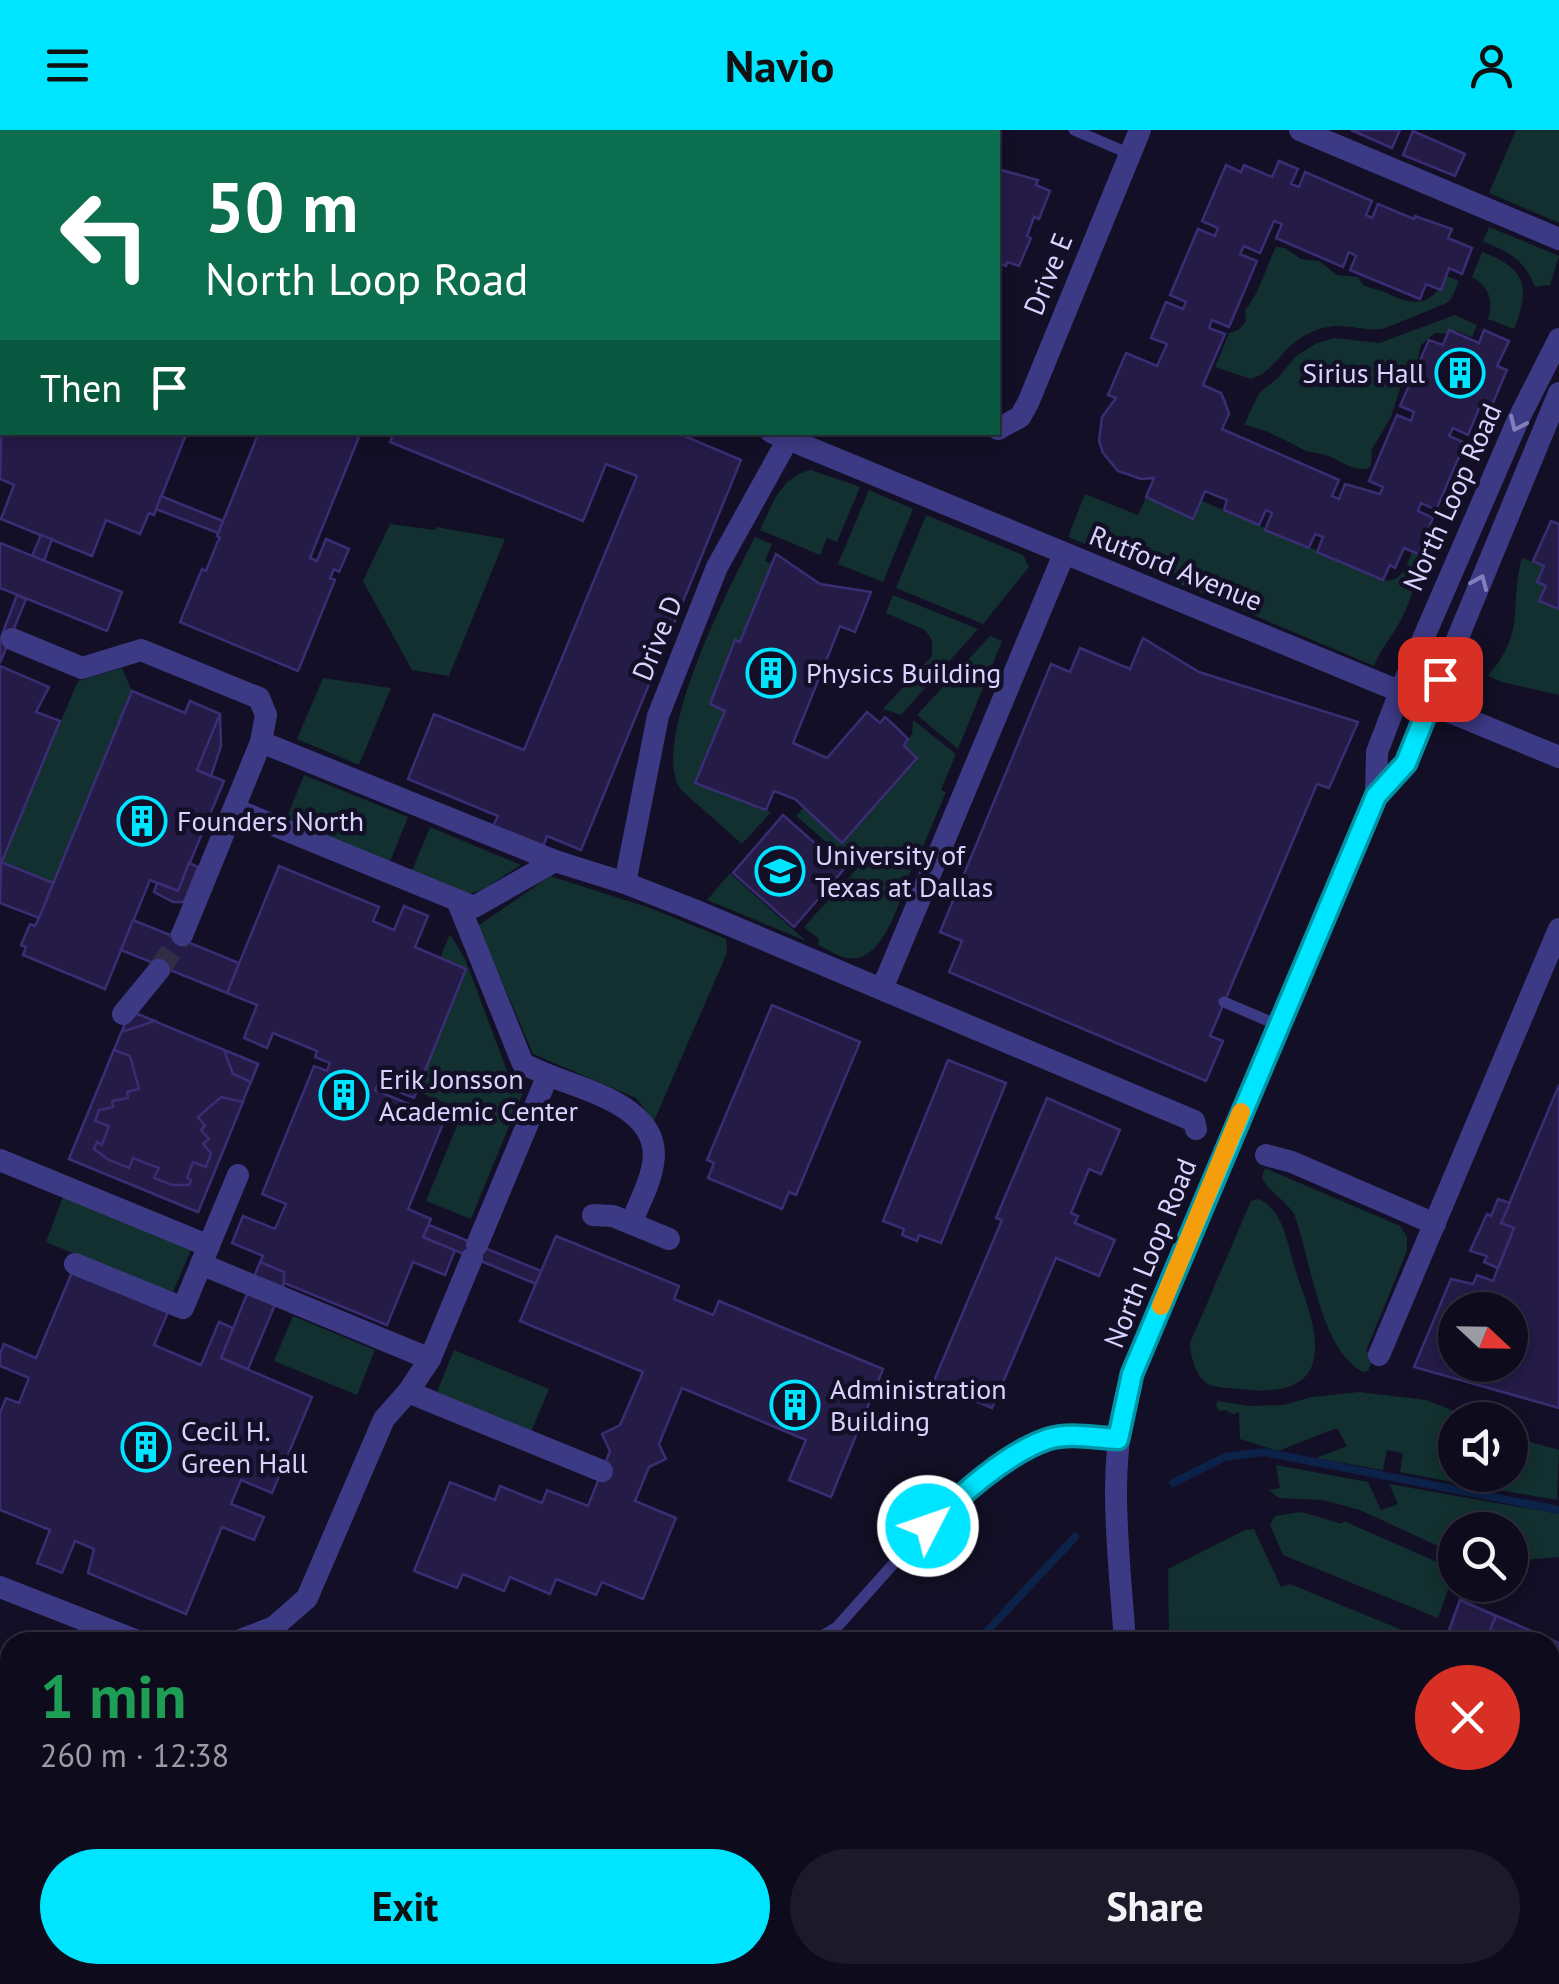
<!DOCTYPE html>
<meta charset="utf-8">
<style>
:root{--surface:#0e0b1c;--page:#1c1929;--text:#f1f3f6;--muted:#9b9ba3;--line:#2e2b3b;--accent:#00e5ff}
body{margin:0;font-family:"PT Sans",sans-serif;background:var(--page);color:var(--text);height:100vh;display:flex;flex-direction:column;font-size:38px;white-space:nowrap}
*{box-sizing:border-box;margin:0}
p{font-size:32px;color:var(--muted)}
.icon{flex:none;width:55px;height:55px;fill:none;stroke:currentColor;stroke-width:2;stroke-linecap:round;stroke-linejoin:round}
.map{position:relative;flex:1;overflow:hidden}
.side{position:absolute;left:0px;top:1502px;width:1560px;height:352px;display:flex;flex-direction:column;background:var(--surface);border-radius:30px 30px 0 0;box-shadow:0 5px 15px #0003,0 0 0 2px var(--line)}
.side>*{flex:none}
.banner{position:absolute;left:0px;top:0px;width:1000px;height:305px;box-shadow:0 5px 15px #0003,0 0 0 2px var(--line);background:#0b6e4f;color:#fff;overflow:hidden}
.needle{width:65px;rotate:112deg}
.fabs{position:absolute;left:1438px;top:1162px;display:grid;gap:20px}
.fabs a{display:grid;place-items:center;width:90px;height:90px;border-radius:50%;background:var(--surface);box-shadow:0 5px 15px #0003,0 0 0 2px var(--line);font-size:50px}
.pin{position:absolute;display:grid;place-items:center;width:85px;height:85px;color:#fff;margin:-42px;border-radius:20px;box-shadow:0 5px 15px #0006}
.me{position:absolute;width:110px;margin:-55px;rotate:49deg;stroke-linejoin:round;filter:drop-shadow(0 0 8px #0008)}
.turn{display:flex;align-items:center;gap:35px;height:210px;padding:0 40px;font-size:45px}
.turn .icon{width:130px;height:130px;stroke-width:2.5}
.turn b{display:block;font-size:70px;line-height:85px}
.then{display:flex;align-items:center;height:95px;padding:0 40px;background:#0003;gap:20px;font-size:38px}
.round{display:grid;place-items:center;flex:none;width:105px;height:105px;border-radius:52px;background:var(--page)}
.headline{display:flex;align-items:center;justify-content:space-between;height:170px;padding:0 40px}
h1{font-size:60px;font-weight:800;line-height:75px;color:#1e9e55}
.primary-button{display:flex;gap:20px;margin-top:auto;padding:20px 40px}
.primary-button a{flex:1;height:115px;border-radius:60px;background:var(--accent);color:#111;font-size:40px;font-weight:800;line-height:115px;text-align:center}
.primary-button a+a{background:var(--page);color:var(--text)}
header{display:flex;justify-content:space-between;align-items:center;height:130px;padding:0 40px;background:var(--accent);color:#111;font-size:45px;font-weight:800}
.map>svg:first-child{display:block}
</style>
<header><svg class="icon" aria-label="menu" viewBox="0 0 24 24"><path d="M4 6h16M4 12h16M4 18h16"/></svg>Navio<svg class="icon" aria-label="person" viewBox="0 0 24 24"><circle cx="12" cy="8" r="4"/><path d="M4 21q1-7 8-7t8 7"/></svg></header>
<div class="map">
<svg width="1559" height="1854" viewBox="0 0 1559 1854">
<rect width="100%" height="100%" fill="#130f26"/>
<g fill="#12302f">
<polygon points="1516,0 1559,0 1559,93 1489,63"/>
<path d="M1489,97L1559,126L1550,155L1535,157C1524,129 1510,123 1483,111Z"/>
<path d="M1276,117L1285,118L1301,129L1319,131L1337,145L1358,147L1363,155C1371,159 1380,159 1387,163C1413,177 1434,176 1446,146L1459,151C1456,157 1453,168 1448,172C1445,174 1386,198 1382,199C1356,202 1343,189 1312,202C1285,212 1275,242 1251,249L1215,237L1229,203L1238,200L1246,192L1245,180C1259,165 1266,136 1276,117Z"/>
<path d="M1482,122C1526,138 1531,157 1514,199L1488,189C1494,170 1489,157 1472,147Z"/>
<path d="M1455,185L1477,195L1472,207L1457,201L1453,204L1435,203L1421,215L1415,240L1401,256L1391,287L1372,319L1371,336L1366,339C1349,340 1342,331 1328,326C1320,322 1312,324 1304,320C1285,310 1266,299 1244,295L1259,263L1278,248L1296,226L1317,213L1335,208L1379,213Z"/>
<path d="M811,340L860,357L837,412L827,408L820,425L760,400C772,375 781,346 811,340Z"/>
<polygon points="869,360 913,379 883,452 838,434"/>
<path d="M1085,364L1138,385L1146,367L1200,370L1388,451C1403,448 1407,436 1412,422L1427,428C1416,447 1412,468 1402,488C1393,506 1381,517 1374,536L1068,407Z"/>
<polygon points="926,385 1023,425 1029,437 983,494 896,458"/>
<polygon points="390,394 435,400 436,397 505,409 449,546 412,540 363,451"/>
<path d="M755,407L772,414L765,431L772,434L740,512L735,511L710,574L725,581L695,653L771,682L742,714L682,661C646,617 731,454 755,407Z"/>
<path d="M1522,428L1544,436L1537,452L1546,456L1539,471L1559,479V565L1502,552L1488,546C1528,498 1508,480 1522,428Z"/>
<polygon points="893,465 978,499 901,585 883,579 932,526 932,510 925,500 886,483"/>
<polygon points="990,506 1002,511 958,619 917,585"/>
<polygon points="122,538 132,561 53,753 1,732 78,551"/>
<polygon points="323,548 391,558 359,635 297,609"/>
<polygon points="913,590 956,624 941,660 946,662 919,726 913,729 867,724 849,727 839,723 796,686 803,678 843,713 917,628 904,616 912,604"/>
<polygon points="304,645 408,687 389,734 285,692"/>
<polygon points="430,697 521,735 482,760 465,765 411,743"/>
<path d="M864,731L912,737C901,764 885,835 847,828C837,826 827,819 818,815L819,809L804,797Z"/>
<polygon points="730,743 806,811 707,770"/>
<polygon points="550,746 650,778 726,809 727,823 654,991 636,968 533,924 478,796"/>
<polygon points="450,804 465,829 507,941 527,953 471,1089 426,1071 463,981 417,961 466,839 440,828"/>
<path d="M1265,1038L1400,1096L1407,1107V1121L1366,1221L1375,1224L1368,1241L1363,1242C1319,1219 1311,1128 1294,1084C1286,1070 1267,1061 1262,1047Z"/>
<polygon points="63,1067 191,1120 172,1164 46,1112"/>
<path d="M1259,1069C1283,1080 1287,1112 1294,1135C1301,1160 1316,1191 1315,1218C1315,1262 1272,1263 1239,1259C1230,1258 1216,1258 1208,1254C1197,1249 1190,1225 1190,1213L1251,1071Z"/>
<polygon points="293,1186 375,1220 357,1265 274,1231"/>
<polygon points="454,1220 549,1259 531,1302 436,1264"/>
<polygon points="1359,1262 1426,1270 1476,1290 1455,1290 1455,1345 1476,1345 1474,1356 1400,1342 1403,1323 1387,1320 1383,1340 1316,1328 1347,1316 1337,1298 1278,1321 1240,1309 1239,1282 1233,1284 1225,1280 1219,1281 1216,1275 1218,1271 1250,1276 1283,1275 1312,1267"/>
<polygon points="1510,1306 1559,1320 1557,1370 1499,1360 1501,1349 1483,1345 1510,1345"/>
<polygon points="1276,1335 1368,1352 1381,1380 1398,1374 1389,1354 1559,1384 1559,1427 1510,1431 1510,1400 1455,1400 1455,1424 1360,1380 1323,1370 1279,1368 1269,1360 1280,1358"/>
<polygon points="1302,1382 1342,1394 1344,1391 1455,1440 1438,1488 1283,1425 1270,1395 1275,1386"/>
<polygon points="1254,1399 1281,1457 1290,1454 1419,1507 1417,1512 1169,1512 1168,1439 1245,1400"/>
<path d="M10,1547V1645C1,1608 0,1583 10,1547Z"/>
<polygon points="543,1845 961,1845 954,1854 548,1854"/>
</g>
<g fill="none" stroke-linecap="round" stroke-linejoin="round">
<g stroke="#0c2248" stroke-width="8">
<polyline points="1173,1353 1225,1327 1264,1322 1559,1380"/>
<polyline points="977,1512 1075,1407"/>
<polyline points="0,1646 10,1647"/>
</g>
</g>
<g fill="#241b47" stroke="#3b2d73" stroke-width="2.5" fill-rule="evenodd">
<polygon points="1351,0 1400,0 1392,18"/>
<polygon points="1413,1 1465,24 1455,46 1403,25"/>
<polygon points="1279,31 1298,39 1291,54 1299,57 1305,42 1372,71 1366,85 1372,88 1378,74 1414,89 1415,86 1452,99 1448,108 1472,118 1462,144 1449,138 1441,160 1426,154 1420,169 1350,140 1356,126 1349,122 1343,137 1276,108 1282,94 1274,91 1260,123 1244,116 1240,124 1257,131 1229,197 1212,190 1209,198 1225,204 1203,255 1221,263 1225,272 1229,284 1222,299 1339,350 1332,366 1339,369 1345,354 1380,364 1383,357 1369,351 1397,285 1411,291 1414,282 1400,276 1429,210 1443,215 1449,200 1479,213 1484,200 1509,211 1497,236 1507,240 1492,275 1482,271 1468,305 1453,298 1449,306 1465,313 1436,380 1421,373 1418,381 1433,388 1418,424 1404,418 1395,438 1390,435 1383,450 1317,422 1323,407 1315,404 1309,418 1265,400 1272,383 1266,380 1259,395 1224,380 1227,370 1205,361 1193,389 1146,367 1154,348 1141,349 1118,341 1103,323 1099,311 1102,287 1116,268 1108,265 1126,223 1157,236 1167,214 1151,208 1166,172 1183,179 1186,172 1170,165 1198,99 1215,106 1218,98 1202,91 1226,35 1241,42 1244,35 1272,47"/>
<polygon points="1001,40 1038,50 1036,55 1050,61 1039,89 1034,87 1027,106 1031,108 1019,136 1007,132 1006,136 998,133 998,49"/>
<polygon points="2,275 2,302 187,302 154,385 149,383 140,404 106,390 92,426 1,389 14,355 0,349"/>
<polygon points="259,302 361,302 310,428 317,431 326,409 349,419 339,442 334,439 330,448 335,450 298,541 180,492 202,439 206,441 217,413 220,408 217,406"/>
<polygon points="394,302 675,302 741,330 581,720 547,706 542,719 492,698 498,686 408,649 434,584 524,620 637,346 606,334 583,391 390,312"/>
<polygon points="161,366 223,391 218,403 156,379"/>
<polygon points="1551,391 1559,394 1559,479 1539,471 1546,456 1537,452 1544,436 1533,431"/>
<polygon points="41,405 52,409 44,431 32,426"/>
<polygon points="0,413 122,462 107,501 0,458"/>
<polygon points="776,424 820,454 871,462 855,502 840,496 793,613 827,628 867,582 880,593 885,587 897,598 908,609 904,616 917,628 842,713 795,669 774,661 766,680 695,653 725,581 710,574 735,510 740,512"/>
<polygon points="17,465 26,469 0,533 0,510"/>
<polygon points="1143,508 1199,542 1358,592 1329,658 1317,654 1210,906 1223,911 1206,951 949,842 962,811 940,802 1051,534 1070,542 1080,518 1130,539"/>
<polygon points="0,536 49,557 36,582 60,591 0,736"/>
<polygon points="132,561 185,583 190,571 220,584 197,640 224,651 178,761 150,750 105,859 23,825 26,817 21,815 30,794 35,796 39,788"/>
<polygon points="220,584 221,616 211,646 197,640"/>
<polygon points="783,685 844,739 794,797 733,743"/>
<polygon points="1,732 53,753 39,788 0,773"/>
<polygon points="189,733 198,737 184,772 173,772 154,762 157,753 178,761"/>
<polygon points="279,736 379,777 373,791 394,800 404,776 428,786 415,817 466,839 414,968 378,954 375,960 445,989 408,1079 431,1089 423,1107 455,1120 445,1145 413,1132 387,1195 284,1153 284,1142 260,1132 263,1126 232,1113 243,1086 275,1099 286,1074 262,1064 314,936 327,941 330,933 315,927 317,921 273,903 267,918 244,908 257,875 227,863"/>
<polygon points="133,790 239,833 227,863 121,820"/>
<polygon points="772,875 860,912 796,1065 789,1062 782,1079 708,1048 714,1033 707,1030"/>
<polygon points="130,881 258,934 198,1082 69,1029"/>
<polygon points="130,881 155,891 122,902"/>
<polygon points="114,920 130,926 139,959 127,962 128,968 112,971 113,977 99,980 95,991 109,996 102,1015 97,1012 94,1019 109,1030 129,1038 133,1028 159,1038 154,1048 172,1055 189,1055 191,1050 187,1048 193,1032 206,1037 211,1023 203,1014 209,1009 201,1000 205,996 198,987 221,967 243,972 198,1082 69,1029"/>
<polygon points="224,920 258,934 251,952 233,944"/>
<polygon points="948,930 1006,953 941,1113 919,1105 917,1111 902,1105 904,1099 883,1091"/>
<path d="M1559,955V1278L1414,1237L1451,1149L1473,1154L1477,1145L1493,1151L1514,1098L1501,1093ZM1455,1180H1510V1235H1455Z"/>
<polygon points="1047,968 1120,1000 1101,1044 1089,1039 1071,1083 1078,1086 1075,1093 1115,1110 1099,1146 1056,1128 992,1278 933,1253 1002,1090 996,1088"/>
<polygon points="1498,1069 1510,1073 1501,1093 1514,1098 1498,1138 1484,1132 1487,1126 1470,1121 1487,1084 1491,1086"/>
<polygon points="429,1095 541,1141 536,1154 423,1107"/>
<polygon points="556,1106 679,1156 674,1169 713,1185 719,1171 883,1239 831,1367 789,1350 806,1310 682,1258 659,1314 666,1329 649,1337 635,1371 676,1388 643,1469 602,1452 596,1465 556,1449 550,1464 510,1447 504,1461 463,1444 457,1458 414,1441 450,1352 495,1370 500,1356 542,1373 547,1360 588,1376 610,1321 602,1304 620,1295 643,1242 520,1191"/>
<polygon points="260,1132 284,1142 284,1153 248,1239 221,1228"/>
<polygon points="73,1140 169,1180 154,1215 201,1235 219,1192 233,1198 221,1228 312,1267 272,1363 241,1350 231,1374 264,1387 254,1410 222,1397 186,1484 88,1443 94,1419 75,1411 62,1443 37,1433 50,1400 0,1380 0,1283 6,1268 19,1273 29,1248 0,1236 0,1224 4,1214 36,1228"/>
<polygon points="1460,1470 1559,1513 1559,1582 1550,1604 1550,1512 1445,1512"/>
<polygon points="1460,1470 1496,1486 1485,1512 1445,1512"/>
<polygon points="1559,1582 1559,1630 1550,1649 1550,1604"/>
<polygon points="1550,1680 1559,1684 1559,1782 1550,1778"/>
</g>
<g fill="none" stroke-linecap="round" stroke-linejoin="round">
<polyline stroke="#312d47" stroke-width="22" stroke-dasharray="22 11" stroke-linecap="butt" points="159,840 182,805"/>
<g stroke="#3d3a85" stroke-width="11">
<polyline points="1074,0 1130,24"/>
<polyline points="1224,872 1278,895"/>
<polyline points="812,1512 837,1497 928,1395 984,1348 1048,1309 1075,1306 1118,1309"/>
<polyline points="347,1845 361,1854"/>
<polyline points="1534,1845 1556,1854"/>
<polyline points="187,1854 226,1845"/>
<polyline points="1254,1854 1257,1845"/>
<polyline points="1324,1854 1325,1845"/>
</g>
<g stroke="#3d3a85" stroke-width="22">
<polyline points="37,0 43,2"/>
<polyline points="578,0 584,2"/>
<polyline points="1300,0 1559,109"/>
<polyline points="0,142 2,136"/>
<polyline points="998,299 1020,287 1028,273 1140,0"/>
<polyline points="771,302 1559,627"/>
<polyline points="12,509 82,538 141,520 259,568 266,585 261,612 182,805"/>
<polyline points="261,612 555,731 625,753 694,780 1194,991 1196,999"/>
<polyline points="1376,666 1377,622 1400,562 1518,290 1559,209"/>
<polyline points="234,679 474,777 555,731"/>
<polyline points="625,753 658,586 717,437 792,302"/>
<polyline points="457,770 523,934 548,945 477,1115"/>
<polyline points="882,859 1064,424"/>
<polyline points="123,884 159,840"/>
<path d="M548,945C587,961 663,978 653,1034C650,1054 639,1074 631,1093"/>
<polyline points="1266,1025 1292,1032 1435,1094"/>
<polyline points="0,1030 209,1116"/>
<polyline points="593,1085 613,1086 669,1109"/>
<polyline points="75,1134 183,1178 238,1045"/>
<polyline points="201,1134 430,1229"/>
<polyline points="1379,1225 1559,799"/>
<polyline points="408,1262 602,1341"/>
<polyline points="0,1457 140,1512"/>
<polyline points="235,1512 274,1497 307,1468 384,1289 408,1262 430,1229 472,1128"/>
<path d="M1125,1512C1119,1421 1105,1334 1132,1244L1376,666L1406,633L1559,263"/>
<polyline points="1368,1845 1390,1854"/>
<polyline points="1000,1854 1007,1845"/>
</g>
</g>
<defs><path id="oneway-chevron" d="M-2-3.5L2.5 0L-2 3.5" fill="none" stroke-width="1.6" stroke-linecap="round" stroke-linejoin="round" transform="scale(2.5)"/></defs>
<g stroke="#837fbc">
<use href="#oneway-chevron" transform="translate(1517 294) rotate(115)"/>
<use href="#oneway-chevron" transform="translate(1480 452) rotate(-67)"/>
</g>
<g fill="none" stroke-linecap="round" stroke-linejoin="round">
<g stroke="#0095a6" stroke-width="25">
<path id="route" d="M928,1396C960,1366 1006,1323 1048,1309C1069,1302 1096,1308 1118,1309L1132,1244L1376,666L1406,633L1440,549"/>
</g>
<use href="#route" stroke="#00e5ff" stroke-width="18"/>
<polyline stroke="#f59e0b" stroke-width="18" points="1161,1176 1241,982"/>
</g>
<defs>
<g id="building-ring" transform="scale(2.5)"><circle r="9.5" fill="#130f26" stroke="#00e5ff" stroke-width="1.5"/><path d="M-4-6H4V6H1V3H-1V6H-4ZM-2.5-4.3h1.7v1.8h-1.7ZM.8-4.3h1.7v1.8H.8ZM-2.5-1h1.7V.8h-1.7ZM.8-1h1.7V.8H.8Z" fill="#00e5ff"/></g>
<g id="university-ring" transform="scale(2.5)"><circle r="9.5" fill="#130f26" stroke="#00e5ff" stroke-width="1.5"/><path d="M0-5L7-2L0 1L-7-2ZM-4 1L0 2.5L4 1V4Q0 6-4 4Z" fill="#00e5ff"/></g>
</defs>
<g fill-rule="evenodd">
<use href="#building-ring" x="1460" y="243"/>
<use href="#building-ring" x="771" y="543"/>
<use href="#building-ring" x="142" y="691"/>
<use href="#university-ring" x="780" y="741"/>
<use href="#building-ring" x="344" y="965"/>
<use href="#building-ring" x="795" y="1275"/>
<use href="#building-ring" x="146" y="1317"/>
</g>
<g text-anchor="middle" stroke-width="9" stroke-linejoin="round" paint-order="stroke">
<g font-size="28" fill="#d9d4ff" stroke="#130f26">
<text transform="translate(1048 144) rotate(-68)" y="10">Drive E</text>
<text transform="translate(1452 367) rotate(-66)" y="10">North Loop Road</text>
<text transform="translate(1176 438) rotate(22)" y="10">Rutford Avenue</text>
<text transform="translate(657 508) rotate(-68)" y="10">Drive D</text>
<text transform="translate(1150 1123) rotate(-68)" y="10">North Loop Road</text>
</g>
<g font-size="28" fill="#d9d4ff" stroke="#130f26" text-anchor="start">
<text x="1425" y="253" text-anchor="end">Sirius Hall</text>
<text x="806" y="553">Physics Building</text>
<text x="177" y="701">Founders North</text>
<text x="815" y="735">University of<tspan x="815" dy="32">Texas at Dallas</tspan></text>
<text x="379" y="959">Erik Jonsson<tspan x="379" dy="32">Academic Center</tspan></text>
<text x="830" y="1269">Administration<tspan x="830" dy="32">Building</tspan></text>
<text x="181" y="1311">Cecil H.<tspan x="181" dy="32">Green Hall</tspan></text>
</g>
</g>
</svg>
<div class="fabs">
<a><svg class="needle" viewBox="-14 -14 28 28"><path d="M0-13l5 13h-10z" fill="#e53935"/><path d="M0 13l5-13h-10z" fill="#9b9ba3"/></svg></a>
<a><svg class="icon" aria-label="sound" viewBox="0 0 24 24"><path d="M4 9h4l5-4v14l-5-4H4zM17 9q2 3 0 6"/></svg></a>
<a><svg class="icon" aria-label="search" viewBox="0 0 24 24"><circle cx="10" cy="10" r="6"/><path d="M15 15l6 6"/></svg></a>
</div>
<div class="pin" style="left:1440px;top:549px;background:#d93025"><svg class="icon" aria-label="arrive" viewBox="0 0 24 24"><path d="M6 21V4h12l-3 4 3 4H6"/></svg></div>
<svg class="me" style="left:928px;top:1396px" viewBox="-20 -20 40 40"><circle r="17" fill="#00e5ff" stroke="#fff" stroke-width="3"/><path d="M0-11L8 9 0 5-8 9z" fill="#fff"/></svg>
<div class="banner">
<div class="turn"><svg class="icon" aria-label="left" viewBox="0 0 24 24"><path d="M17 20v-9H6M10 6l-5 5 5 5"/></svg><div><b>50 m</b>North Loop Road</div></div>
<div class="then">Then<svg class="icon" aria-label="arrive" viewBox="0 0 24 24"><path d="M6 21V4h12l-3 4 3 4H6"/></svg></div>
</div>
<section class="side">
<div class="headline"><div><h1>1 min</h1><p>260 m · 12:38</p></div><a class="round" style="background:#d93025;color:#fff"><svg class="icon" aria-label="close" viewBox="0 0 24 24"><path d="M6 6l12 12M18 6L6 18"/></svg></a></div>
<div class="primary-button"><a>Exit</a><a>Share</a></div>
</section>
</div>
